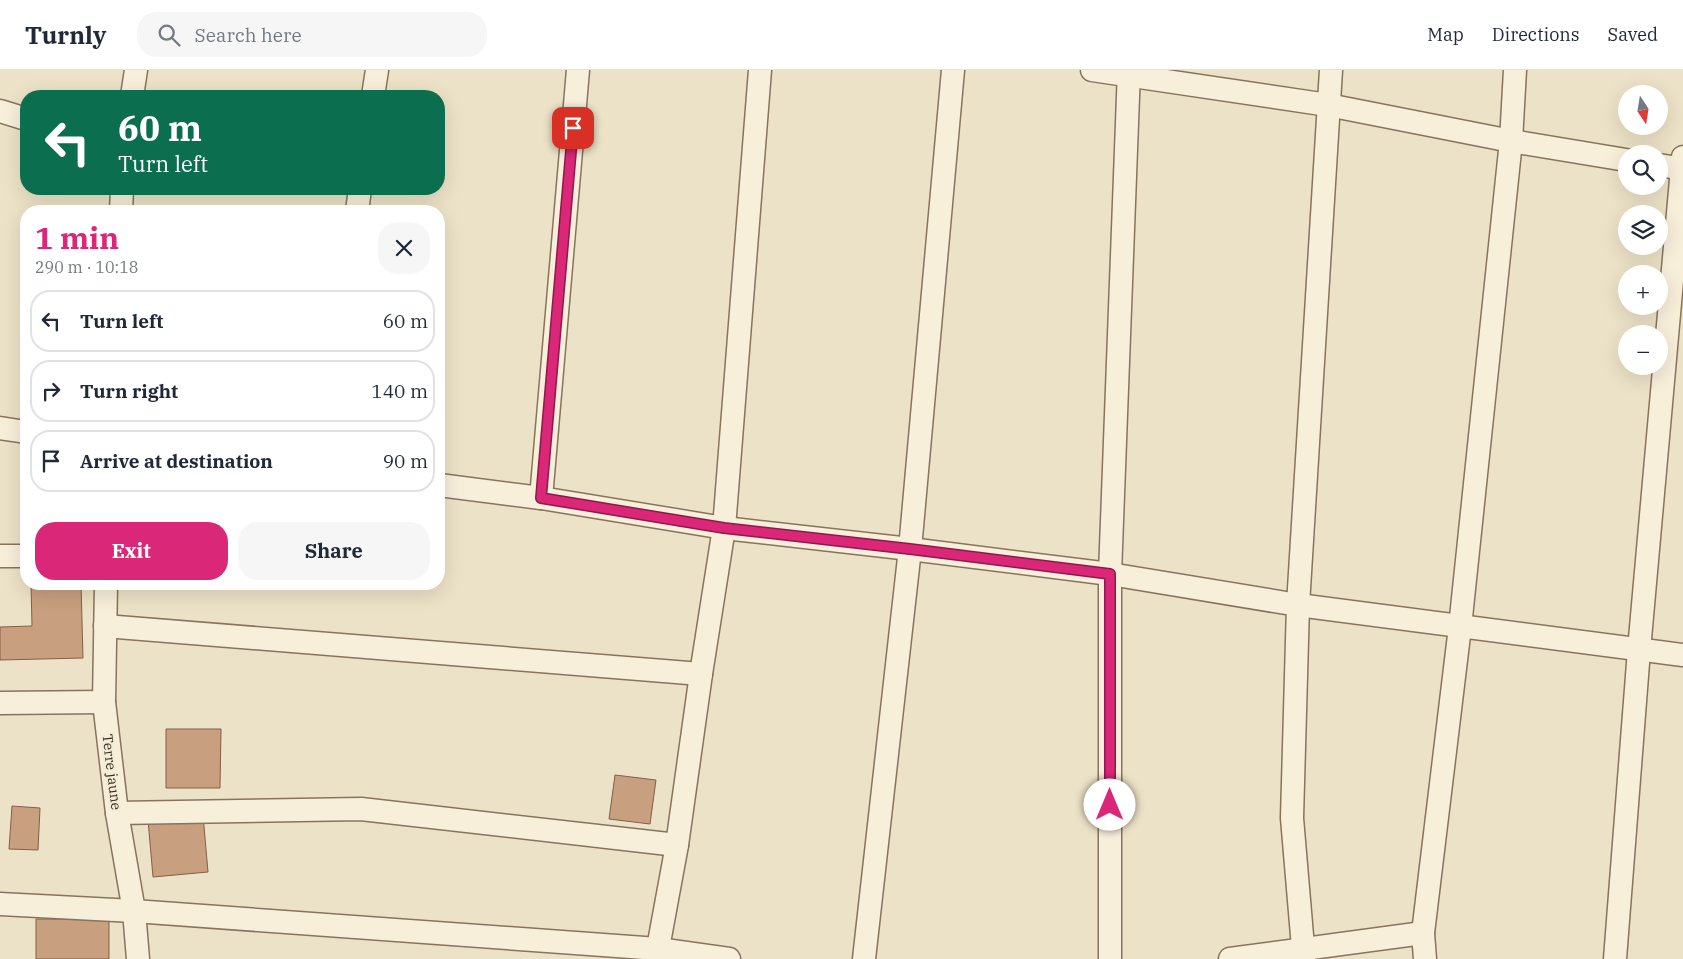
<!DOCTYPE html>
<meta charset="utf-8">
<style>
:root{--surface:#fff;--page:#f6f6f7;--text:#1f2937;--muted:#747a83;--line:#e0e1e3;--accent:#db2777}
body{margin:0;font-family:"IBM Plex Serif",serif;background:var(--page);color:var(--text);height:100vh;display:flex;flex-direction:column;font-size:19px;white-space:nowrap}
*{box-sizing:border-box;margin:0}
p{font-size:16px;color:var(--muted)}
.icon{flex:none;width:28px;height:28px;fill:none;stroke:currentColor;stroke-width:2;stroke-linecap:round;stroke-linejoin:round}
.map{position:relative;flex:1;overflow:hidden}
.sheet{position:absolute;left:20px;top:135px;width:425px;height:385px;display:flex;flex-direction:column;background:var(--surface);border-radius:20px;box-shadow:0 5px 20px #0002}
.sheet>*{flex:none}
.top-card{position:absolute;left:20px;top:20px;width:425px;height:105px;border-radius:20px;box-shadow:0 5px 20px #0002;background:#0b6e4f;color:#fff;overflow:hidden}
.needle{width:32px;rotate:168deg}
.buttons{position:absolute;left:1618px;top:15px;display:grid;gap:10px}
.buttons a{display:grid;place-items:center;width:50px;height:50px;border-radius:50%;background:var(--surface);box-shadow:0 5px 20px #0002;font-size:25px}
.pin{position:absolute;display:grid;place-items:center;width:42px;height:42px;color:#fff;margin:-21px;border-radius:10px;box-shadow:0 2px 8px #0006}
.me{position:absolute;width:55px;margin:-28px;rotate:0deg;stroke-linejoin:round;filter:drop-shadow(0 0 4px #0008)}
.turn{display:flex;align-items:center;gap:18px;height:105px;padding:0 15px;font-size:22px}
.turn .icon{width:65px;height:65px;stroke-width:2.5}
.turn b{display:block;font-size:35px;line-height:42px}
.round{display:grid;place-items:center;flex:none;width:52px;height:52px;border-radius:20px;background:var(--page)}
.head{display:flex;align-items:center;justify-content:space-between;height:85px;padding:0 15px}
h1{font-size:30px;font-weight:700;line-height:38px;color:var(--accent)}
.button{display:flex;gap:10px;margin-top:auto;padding:10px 15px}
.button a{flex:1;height:58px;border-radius:20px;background:var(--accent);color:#fff;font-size:20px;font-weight:700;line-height:58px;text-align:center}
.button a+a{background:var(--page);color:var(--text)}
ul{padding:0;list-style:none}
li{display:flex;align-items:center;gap:15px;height:62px;margin:0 10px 8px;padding:0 5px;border:2px solid var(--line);border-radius:20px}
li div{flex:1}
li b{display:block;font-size:19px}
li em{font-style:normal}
header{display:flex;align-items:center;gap:30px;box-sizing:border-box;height:70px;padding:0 25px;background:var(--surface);border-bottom:1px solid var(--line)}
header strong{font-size:24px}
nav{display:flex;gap:28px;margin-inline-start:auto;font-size:18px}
.search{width:350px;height:45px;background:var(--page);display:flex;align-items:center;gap:12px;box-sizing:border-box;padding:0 18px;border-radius:20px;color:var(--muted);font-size:19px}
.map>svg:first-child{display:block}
</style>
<header>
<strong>Turnly</strong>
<div class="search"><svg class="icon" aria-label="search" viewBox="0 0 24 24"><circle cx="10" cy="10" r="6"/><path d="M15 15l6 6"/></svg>Search here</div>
<nav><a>Map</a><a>Directions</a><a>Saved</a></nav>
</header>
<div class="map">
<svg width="1683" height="889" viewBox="0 0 1683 889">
<rect width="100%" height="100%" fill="#ece2c7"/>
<g fill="#c89f7f" stroke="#855f45">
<polygon points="31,514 81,514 83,588 0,590 0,557 32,556"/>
<polygon points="166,659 221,659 220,718 166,718"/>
<polygon points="615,705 656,710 650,754 609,749"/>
<polygon points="12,736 40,738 38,780 9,779"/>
<polygon points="203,745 208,802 153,807 148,750"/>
<rect x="36" y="849" width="73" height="40"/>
</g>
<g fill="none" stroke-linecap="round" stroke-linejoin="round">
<g stroke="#87745d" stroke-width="25">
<g id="street">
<polyline points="1092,0 1328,35 1511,71 1626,90"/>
<polyline points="132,26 136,0"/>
<polyline points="373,26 377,0"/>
<polyline points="0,41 26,49"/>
<polyline points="1659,95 1683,99"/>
<polyline points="121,141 122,119"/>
<polyline points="357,141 360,119"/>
<polyline points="0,358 26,362"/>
<polyline points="439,415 541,428 724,458 910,479 1110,504 1298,535 1683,585"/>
<polyline points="541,428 578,0"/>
<polyline points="0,486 26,486"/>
<polyline points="106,514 104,632 117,743 134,841 138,889"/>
<polyline points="105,556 701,604"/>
<polyline points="0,633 104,632"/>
<polyline points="117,743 361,739 677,775"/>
<polyline points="0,834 134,841 658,879 729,889"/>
<polyline points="656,889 677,775 701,604 724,458 760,0"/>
<polyline points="864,889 910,479 953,0"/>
<polyline points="1110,889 1110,504 1129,0"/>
<polyline points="1230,889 1423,863"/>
<polyline points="1304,889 1292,748 1298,535 1331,0"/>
<polyline points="1425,889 1423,863 1460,557 1511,71 1515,0"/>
<polyline points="1615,889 1639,580 1683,87"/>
</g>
</g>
<use href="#street" stroke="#f7efda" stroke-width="22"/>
</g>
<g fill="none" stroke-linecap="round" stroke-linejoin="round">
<g stroke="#8e194d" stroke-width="12">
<polyline id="route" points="573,58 541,428 724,458 910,479 1110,504 1110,735"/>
</g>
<use href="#route" stroke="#db2777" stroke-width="9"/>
</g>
<g text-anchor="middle" stroke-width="5" stroke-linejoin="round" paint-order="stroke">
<g font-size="14" fill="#382c20" stroke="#f4ecd6">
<text transform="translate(112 702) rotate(83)" y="5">Terre jaune</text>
</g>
</g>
</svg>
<div class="buttons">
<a><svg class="needle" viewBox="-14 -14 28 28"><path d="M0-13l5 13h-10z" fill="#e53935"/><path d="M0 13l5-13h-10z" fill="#747a83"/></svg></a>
<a><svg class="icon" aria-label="search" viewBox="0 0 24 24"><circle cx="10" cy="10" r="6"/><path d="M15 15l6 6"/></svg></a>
<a><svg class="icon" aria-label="layers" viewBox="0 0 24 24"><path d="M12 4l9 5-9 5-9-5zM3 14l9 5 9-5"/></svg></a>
<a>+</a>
<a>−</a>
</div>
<div class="pin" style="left:573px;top:58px;background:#d93025"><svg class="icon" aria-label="arrive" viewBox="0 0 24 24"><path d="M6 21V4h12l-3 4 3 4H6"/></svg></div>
<svg class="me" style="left:1110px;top:735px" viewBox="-20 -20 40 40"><circle r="19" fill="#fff"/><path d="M0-13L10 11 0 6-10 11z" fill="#db2777"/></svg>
<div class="top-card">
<div class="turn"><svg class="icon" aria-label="left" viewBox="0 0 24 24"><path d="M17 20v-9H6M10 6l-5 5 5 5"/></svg><div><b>60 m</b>Turn left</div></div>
</div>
<section class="sheet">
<div class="head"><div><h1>1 min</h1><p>290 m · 10:18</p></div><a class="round"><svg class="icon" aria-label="close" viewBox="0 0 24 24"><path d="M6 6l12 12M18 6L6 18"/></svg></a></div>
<ul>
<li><svg class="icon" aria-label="left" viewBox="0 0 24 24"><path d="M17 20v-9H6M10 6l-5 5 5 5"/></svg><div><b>Turn left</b></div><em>60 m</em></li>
<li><svg class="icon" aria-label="right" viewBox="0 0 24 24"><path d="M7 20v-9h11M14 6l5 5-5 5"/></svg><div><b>Turn right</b></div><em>140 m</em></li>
<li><svg class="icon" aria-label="arrive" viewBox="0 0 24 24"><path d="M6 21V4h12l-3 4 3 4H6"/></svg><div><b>Arrive at destination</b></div><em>90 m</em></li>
</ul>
<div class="button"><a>Exit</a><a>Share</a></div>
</section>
</div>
